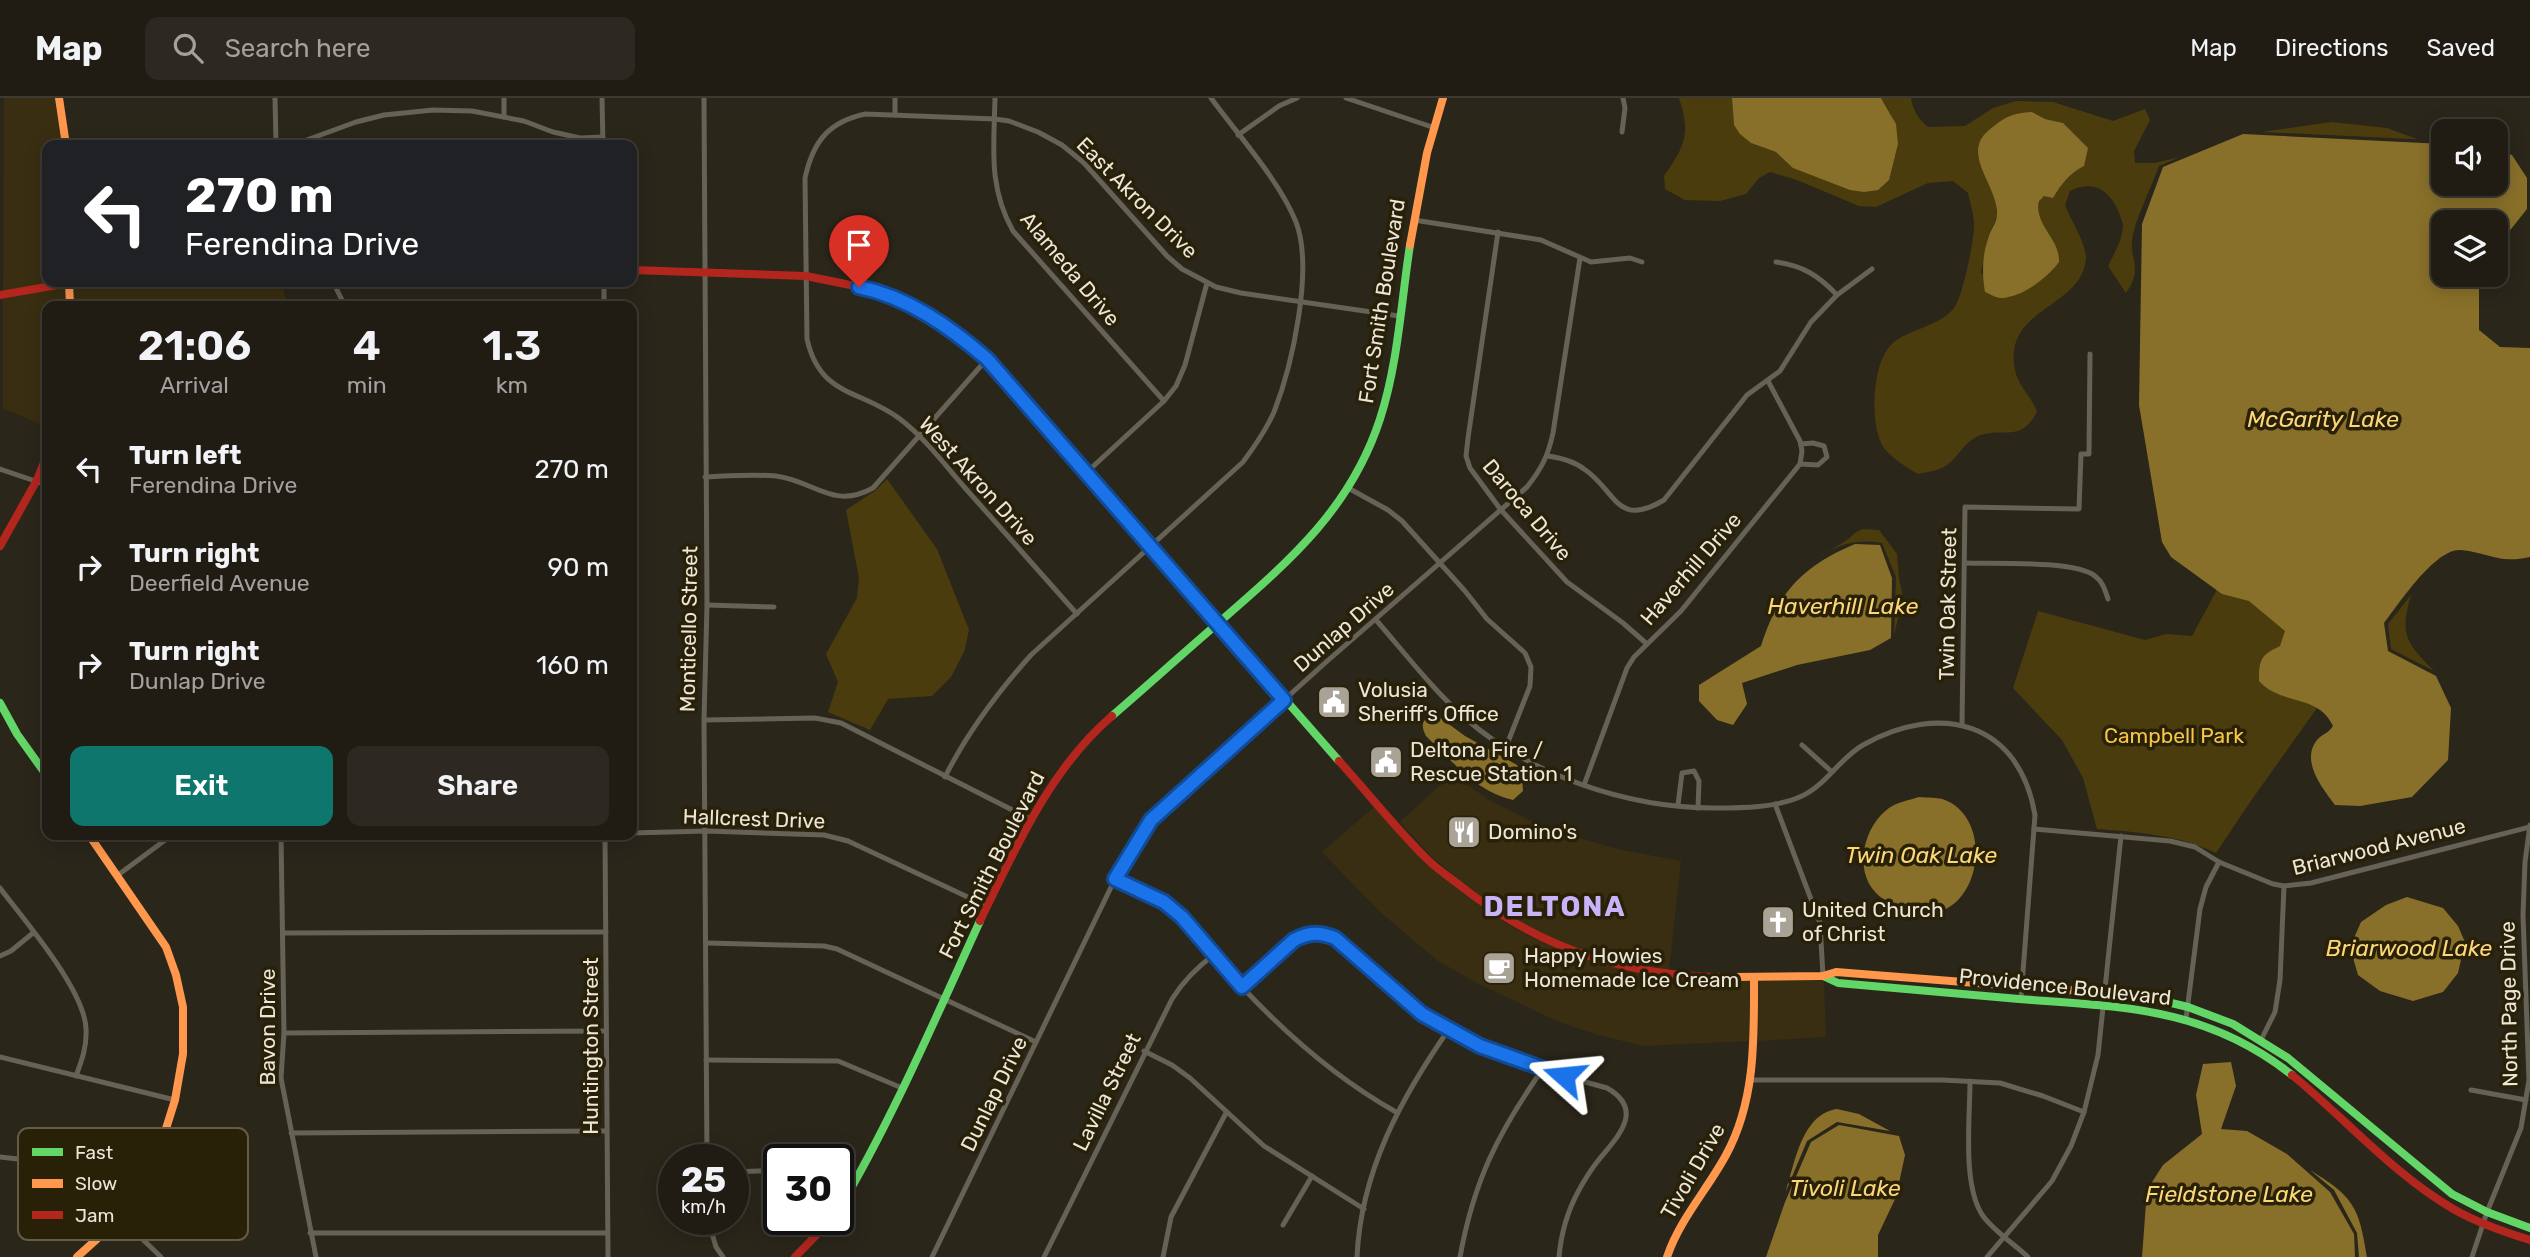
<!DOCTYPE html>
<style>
:root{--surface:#201c14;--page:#2d2922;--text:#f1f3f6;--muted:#a2a1a0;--line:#3d3a34;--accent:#0f766e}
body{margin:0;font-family:Rubik,sans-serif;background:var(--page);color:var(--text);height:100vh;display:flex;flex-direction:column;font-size:26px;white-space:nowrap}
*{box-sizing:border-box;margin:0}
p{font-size:23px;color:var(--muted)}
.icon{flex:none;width:38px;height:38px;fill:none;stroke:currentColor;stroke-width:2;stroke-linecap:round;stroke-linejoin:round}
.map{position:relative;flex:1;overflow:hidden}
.details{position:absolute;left:42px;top:203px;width:595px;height:539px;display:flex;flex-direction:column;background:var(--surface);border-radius:14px;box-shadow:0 4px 18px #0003,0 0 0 2px var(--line)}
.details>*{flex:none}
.banner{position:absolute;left:42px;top:42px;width:595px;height:147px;border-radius:14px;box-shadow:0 4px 18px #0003,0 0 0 2px var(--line);background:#202124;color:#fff;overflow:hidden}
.buttons{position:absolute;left:2431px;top:21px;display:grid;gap:14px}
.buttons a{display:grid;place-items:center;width:77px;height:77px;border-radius:14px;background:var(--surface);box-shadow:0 4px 18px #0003,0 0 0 2px var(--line);font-size:35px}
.speed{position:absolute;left:658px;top:1046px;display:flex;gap:14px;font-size:35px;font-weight:700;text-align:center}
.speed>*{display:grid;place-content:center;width:91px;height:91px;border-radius:50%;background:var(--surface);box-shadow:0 4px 18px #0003,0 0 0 2px var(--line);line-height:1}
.speed small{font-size:18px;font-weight:400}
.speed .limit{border:4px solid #111;border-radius:10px;background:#fff;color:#111}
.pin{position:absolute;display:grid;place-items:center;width:60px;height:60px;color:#fff;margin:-72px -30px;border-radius:50% 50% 50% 0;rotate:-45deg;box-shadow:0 0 7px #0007}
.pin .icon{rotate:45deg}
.me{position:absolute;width:77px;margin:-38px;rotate:288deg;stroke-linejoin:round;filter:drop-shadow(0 0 5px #0008)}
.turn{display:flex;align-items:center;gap:24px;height:147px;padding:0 28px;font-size:32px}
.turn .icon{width:91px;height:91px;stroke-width:2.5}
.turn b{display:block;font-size:49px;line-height:60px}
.eta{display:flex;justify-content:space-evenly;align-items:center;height:119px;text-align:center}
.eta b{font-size:42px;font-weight:600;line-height:49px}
.cta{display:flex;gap:14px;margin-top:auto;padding:14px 28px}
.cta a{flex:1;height:80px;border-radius:14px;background:var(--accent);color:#fff;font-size:28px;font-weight:600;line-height:80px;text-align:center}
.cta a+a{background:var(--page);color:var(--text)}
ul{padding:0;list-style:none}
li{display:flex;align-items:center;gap:21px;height:98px;padding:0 28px}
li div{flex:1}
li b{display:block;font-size:26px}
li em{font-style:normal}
header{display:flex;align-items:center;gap:42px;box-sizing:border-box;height:98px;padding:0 35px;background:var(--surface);border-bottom:2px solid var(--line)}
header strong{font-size:33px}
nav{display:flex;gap:38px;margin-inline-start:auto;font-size:24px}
.search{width:490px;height:63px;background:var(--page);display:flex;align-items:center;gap:18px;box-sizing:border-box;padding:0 24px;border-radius:14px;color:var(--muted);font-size:26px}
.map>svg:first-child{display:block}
</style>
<header>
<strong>Map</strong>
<div class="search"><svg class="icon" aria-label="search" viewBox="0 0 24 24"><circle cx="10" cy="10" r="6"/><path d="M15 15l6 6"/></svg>Search here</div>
<nav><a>Map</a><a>Directions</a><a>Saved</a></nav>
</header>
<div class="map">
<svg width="2530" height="1159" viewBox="0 0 2530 1159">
<rect width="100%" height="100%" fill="#2b261a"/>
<g fill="#392e11">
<polygon points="4,0 55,0 62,47 47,47 47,184 54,184 3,193"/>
<polygon points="257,184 282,184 287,208 74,208 73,189 230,190"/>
<polygon points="65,189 66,208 47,208 47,329 3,310 3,201"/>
<polygon points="1452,676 1489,702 1543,729 1617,751 1681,763 1669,873 1647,870 1584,853 1535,833 1497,812 1433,760 1400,724"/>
<polygon points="1375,708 1463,794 1491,817 1531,839 1581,860 1646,877 1702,882 1750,882 1749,943 1644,948 1598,937 1559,924 1477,885 1438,863 1380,814 1322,754"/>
<polygon points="1758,882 1824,883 1826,939 1758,943"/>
</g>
<g fill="#4b3c0e" fill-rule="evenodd">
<path d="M1679,0H1732L1734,27L1751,45L1776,54L1826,83L1895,58C1901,35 1894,19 1881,0H1911C1913,12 1918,21 1928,29L1965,28L1993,10L2016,3L2053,4L2113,23L2145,11L2150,22L2134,53L2135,65H2155L2180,59L2159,68C2151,90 2139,113 2133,136C2127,161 2145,168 2126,195L2108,168C2114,156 2123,141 2123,127C2123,125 2120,118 2120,117C2111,93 2094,81 2070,93L2065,107C2071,123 2087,146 2086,162C2080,211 2002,210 2015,272C2018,288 2032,299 2037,314C2019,347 2002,327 1976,339C1964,345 1956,362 1944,369C1937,373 1926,374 1918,376C1906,369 1893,361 1884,350C1869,329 1872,267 1890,248C1905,231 1938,230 1954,210C1963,198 1974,143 1974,127C1974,116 1970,105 1968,95L1953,83L1928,85L1876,109L1859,108L1797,82L1770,74L1759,80L1746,96L1720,103L1685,102L1665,91L1664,78C1685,48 1691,36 1679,0ZM2032,14L2045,21L2063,25L2084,68C2069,76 2062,85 2053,100L2044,97L2039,102V121L2050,138L2049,176L2016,197L1981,175L1988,140L1997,118L1995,96Z"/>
<polygon points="2332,24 2387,30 2417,41 2434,42 2262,34"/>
<polygon points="887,381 937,451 969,532 964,554 951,579 932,598 888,601 870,632 828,614 838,584 826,556 857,500 859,480 846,412 875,393"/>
<path d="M1863,431L1879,432L1897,456L1899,480L1903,500L1894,537L1896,479L1882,445C1860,441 1837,445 1819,460C1826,453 1835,450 1844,444C1852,439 1854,434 1863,431Z"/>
<path d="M2233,462L2351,562L2248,707L2216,755C2179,737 2138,734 2097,731L2083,680L2062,642L2013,590L2038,513L2145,542L2166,536L2192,538Z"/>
<path d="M2411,497C2399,538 2407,545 2434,573L2391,551L2388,526Z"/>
</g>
<g fill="#89702a">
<polygon points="1732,0 1881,0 1896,26 1898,46 1889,82 1878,92 1864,94 1850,92 1793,70 1776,54 1751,45 1740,36 1734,27"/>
<path d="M2032,14L2045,21L2063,25L2088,50L2084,68C2069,76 2062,85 2053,100L2044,98L2039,103C2034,128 2060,140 2059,164C2047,180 2023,199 2001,200C1996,200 1990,196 1985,194C1982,176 1982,158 1988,141C1990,132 1997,125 1997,116C1998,87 1960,56 1989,32C2005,19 2012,15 2032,14Z"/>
<path d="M2243,36L2443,46V86H2496V52L2512,57L2527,80V111L2496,150V124H2443V177H2479V232L2500,249L2530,250V459C2499,466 2490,455 2461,452C2435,450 2399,506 2384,525L2388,553L2436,578L2451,610L2448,662L2412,699L2360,708L2335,707C2323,691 2300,663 2317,642C2322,636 2329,635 2333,628C2318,595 2281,608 2259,583C2259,561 2261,557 2280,548L2285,533L2249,503L2222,496L2171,459L2162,444L2139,307L2142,126L2163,69Z"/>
<path d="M1855,446L1880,447L1892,480L1891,540L1870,552L1797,567L1742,585L1747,606L1733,627L1717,622L1699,603V587L1761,548C1778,494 1803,468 1855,446Z"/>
<path d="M1435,616L1465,638L1517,667L1522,680L1523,693L1513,702C1477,694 1452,663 1426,638C1420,627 1422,620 1435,616Z"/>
<path d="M1919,699C1927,700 1938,699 1945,702C1993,721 1983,811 1929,816C1922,817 1911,812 1904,809C1895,806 1882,802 1876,795C1853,771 1864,728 1889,710C1897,704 1910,702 1919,699Z"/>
<polygon points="2407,799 2443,810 2458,828 2465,844 2458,875 2443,894 2413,903 2380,893 2358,877 2350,849 2361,824 2386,807"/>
<polygon points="2231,964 2236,988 2221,1031 2247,1033 2287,1056 2330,1094 2354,1136 2355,1159 2142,1159 2147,1092 2163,1067 2202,1036 2196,997 2203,966"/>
<path d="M1837,1011L1859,1016L1890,1033L1837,1024L1807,1043L1786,1093C1795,1064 1802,1016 1837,1011Z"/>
<polygon points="1839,1027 1899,1038 1905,1057 1896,1099 1878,1137 1878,1159 1766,1159 1785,1104 1811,1044"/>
<path d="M2310,1072C2354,1099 2359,1109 2367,1159H2359L2357,1135L2334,1092Z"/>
</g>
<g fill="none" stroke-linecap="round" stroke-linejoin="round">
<g stroke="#666256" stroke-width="5">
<polyline points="275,0 276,46"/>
<polyline points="504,0 504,19"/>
<polyline points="602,0 603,47"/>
<polyline points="704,0 707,507 704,622 707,1062"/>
<polyline points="895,0 895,17"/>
<path d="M995,0C994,49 988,89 1013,133L1164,303"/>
<polyline points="1346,0 1432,29"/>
<polyline points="1622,34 1625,10 1623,0"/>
<polyline points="1238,37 1279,8 1297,0"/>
<polyline points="276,45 304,43 356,24 384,17 433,12 472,13 524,23 553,34 580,40 603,39"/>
<polyline points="1414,122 1541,142 1591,164 1630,160 1642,164"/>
<polyline points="1498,134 1468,340 1466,358 1470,370 1501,412 1567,484 1623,525 1647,546"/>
<path d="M1776,164C1803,168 1818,177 1837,197"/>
<polyline points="333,184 345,208"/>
<polyline points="604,184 604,208"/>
<path d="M1548,358C1561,360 1574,363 1584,371C1616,392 1616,431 1664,402L1747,297L1780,273L1811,224L1837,197L1872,171"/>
<polyline points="1800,366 1818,367 1827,359 1824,348 1813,345 1801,346"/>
<polyline points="0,371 47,387"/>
<polyline points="1087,374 1164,303 1176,288 1185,267 1207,185"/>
<path d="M705,379C728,378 753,376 776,378C815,383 833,412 873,390L987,261"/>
<polyline points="1350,391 1388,412 1402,423 1465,493 1487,521 1525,555 1531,569 1530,588 1506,649"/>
<path d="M1965,465C1993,466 2075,462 2095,478C2103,484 2105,492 2108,501"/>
<polyline points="707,507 774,509"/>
<path d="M1077,516C1040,474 1003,433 966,391C945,367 925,340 900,321C860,291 820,299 807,241L805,80C813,44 828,24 865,16L995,21L1009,23L1038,34L1062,47L1084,65L1167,158L1182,171L1216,189L1241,195L1399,218"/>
<path d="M1376,522C1405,555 1432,591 1465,620C1530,677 1627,710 1714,710C1742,710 1776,710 1802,698C1826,687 1840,660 1863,647C1940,604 2019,623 2035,717L2021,900"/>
<polyline points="704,622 815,620 841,625 1032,722"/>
<polyline points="1962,627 1965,409 2079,411 2081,356 2089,356 2090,256"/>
<polyline points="1802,647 1832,674"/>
<path d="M945,679C968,633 997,595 1031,557L1243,364C1255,348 1266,332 1274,314C1292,268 1314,171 1296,124C1279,82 1238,37 1211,0"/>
<polyline points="1584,687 1627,570 1634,559 1681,513 1800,366 1802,353 1800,343 1768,283"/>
<polyline points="1775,706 1820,825 1823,878"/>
<polyline points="1678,707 1682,675 1694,673 1699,683 1698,710"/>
<polyline points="2034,731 2170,743 2195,749 2219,764 2273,786 2284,788 2311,785 2530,729"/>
<polyline points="632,735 707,733 824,737 848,743 987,808"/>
<polyline points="281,737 284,935 281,980 316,1159"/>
<polyline points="605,737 608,1159"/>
<polyline points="118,777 172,737"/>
<path d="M1115,781C1131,788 1148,794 1163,804C1196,825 1217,862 1243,890C1288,938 1339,982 1396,1014"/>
<path d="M0,790C24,822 85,892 86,931C87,948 82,962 76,978"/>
<polyline points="283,835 606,834"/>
<polyline points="707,845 824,848 837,851 1036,944"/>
<polyline points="0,858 11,853 33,835"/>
<path d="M1242,889L1294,842C1309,834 1320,834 1335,840L1422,916L1449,931L1480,948L1542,972L1607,990C1647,1013 1615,1041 1597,1064C1590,1073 1584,1083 1579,1092C1568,1112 1561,1136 1559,1159"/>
<polyline points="2186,921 2200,811 2206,789 2219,764"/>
<polyline points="284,935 606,933"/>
<polyline points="2260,944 2275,914 2280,882 2284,788"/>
<polyline points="1144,953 1172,967 1190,980 1264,1048 1364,1111"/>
<polyline points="0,959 175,1002"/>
<polyline points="706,962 838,963 902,990"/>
<polyline points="1752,982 1942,982 2000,985 2043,998 2084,1014"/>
<path d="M1970,983C1970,1020 1962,1088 1983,1118C1994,1133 2014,1146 2028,1159"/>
<polyline points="2471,992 2526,1002"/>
<polyline points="291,1035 606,1033"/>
<polyline points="0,1059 27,1062 53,1073 134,1133 161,1159"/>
<polyline points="733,1074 779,1072"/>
<polyline points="838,1089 849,1096"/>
<polyline points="708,1122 716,1149 723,1159"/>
<polyline points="1283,1127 1312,1078"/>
<polyline points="310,1135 607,1135"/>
<path d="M932,1159L1115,781L1130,753L1151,722L1325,565L1527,389C1542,370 1548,358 1553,335L1580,160"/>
<path d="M1044,1159L1172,901C1184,882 1197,869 1215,856"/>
<polyline points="1163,1159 1171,1119 1226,1015"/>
<path d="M1357,1159C1361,1073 1401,1000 1449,931"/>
<path d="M1460,1159C1474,1082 1498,1035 1542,972"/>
<polyline points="1987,1159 2052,1083 2071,1048 2084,1014 2098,957 2121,738"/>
<polyline points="2472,1159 2487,1114 2521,1030 2529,982 2523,817 2525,764 2530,727"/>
</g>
<g stroke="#63d668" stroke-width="8">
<polyline points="951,232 987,261 1339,663"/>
<polyline points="0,605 17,636 47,678"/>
<path d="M1112,618C1147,588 1181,557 1216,527C1287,465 1350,413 1380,321C1398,266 1401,205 1410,147"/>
<path d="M1823,878L1838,885C1898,890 1959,896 2019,901C2123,909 2206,909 2292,977"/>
<polyline points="2163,903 2188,909 2233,926 2288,960 2452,1096 2487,1114 2530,1130"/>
<path d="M838,1113C893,1020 935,921 980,823"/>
</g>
<g stroke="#ff974d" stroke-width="8">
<polyline points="59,0 66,47"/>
<polyline points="1410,147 1427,55 1443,0"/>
<polyline points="69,184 70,208"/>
<polyline points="1733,879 1823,878 1836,874 2106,895 2163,903"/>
<polyline points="77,1159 118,1122 164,1037 175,1002 183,956 183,909 176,877 166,849 89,737"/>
<path d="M1667,1159C1680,1121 1707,1092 1726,1057C1756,1002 1754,940 1754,879"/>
</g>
<g stroke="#b3261e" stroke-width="8">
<polyline points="632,172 806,178 885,194 951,232"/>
<polyline points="0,197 69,185 230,186 241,184"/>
<polyline points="0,448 37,382 47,357"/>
<path d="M1339,663C1369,696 1397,732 1428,762C1438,772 1451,780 1462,789C1542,852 1630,880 1733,879"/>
<path d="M980,823C1015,751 1050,671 1112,618"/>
<path d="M2292,977C2346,1021 2394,1077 2455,1112C2478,1125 2504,1134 2530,1142"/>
<polyline points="795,1159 831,1122"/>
</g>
</g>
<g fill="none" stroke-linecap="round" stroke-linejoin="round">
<g stroke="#114b97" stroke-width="18">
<path id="route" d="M859,189C908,199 950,229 987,261L1284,602L1151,722L1115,781L1164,804L1182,819L1242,889L1294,842C1309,834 1320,834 1335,840L1422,916L1480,948L1564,978"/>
</g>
<use href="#route" stroke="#1a73e8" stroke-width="12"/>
</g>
<defs>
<g id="civic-square" transform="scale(1.75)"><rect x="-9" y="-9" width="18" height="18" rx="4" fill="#a8a396" stroke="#292008"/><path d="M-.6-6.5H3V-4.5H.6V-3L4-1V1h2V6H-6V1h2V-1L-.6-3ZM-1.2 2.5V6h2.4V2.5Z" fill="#fff"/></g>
<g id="restaurant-square" transform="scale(1.75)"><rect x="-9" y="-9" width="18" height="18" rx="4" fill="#a8a396" stroke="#292008"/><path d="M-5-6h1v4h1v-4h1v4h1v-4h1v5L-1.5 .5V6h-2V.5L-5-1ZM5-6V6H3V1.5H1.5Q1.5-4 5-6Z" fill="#fff"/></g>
<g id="church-square" transform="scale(1.75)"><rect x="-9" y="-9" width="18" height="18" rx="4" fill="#a8a396" stroke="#292008"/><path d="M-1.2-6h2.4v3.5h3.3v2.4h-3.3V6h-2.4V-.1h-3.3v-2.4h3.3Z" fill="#fff"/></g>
<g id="cafe-square" transform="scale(1.75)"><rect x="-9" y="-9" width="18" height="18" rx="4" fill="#a8a396" stroke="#292008"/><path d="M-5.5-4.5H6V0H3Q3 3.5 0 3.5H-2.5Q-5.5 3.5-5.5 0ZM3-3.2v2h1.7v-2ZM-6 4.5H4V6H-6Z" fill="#fff"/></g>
</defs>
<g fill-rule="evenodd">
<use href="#civic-square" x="1334" y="604"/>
<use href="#civic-square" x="1386" y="664"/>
<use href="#restaurant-square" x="1464" y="734"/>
<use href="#church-square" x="1778" y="824"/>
<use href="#cafe-square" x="1499" y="870"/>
</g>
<g text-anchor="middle" stroke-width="7" stroke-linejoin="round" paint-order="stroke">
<g font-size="21" fill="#ece6d8" stroke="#292008">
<text transform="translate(1137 100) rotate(45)" y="7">East Akron Drive</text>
<text transform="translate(1070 171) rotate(50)" y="7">Alameda Drive</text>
<text transform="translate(1382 203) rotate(-81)" y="7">Fort Smith Boulevard</text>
<text transform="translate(978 383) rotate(48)" y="7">West Akron Drive</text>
<text transform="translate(1527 412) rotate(50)" y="7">Daroca Drive</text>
<text transform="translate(1691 471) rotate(-49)" y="7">Haverhill Drive</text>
<text transform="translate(1948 506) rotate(-89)" y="7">Twin Oak Street</text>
<text transform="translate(1344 529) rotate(-41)" y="7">Dunlap Drive</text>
<text transform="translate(689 531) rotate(-89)" y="7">Monticello Street</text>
<text transform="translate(754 721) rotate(2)" y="7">Hallcrest Drive</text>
<text transform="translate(2379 749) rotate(-14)" y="7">Briarwood Avenue</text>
<text transform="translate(992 767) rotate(-63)" y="7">Fort Smith Boulevard</text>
<text transform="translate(2065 889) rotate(6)" y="7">Providence Boulevard</text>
<text transform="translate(2509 906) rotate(-91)" y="7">North Page Drive</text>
<text transform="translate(268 929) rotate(-90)" y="7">Bavon Drive</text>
<text transform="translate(591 948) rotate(-90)" y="7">Huntington Street</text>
<text transform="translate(1107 994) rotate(-64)" y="7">Lavilla Street</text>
<text transform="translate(994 996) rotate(-64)" y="7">Dunlap Drive</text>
<text transform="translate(1693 1073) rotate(-60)" y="7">Tivoli Drive</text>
</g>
<g font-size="21" fill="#ece6d8" stroke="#292008" text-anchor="start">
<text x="1358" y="599">Volusia<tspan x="1358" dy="24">Sheriff's Office</tspan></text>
<text x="1410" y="659">Deltona Fire /<tspan x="1410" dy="24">Rescue Station 1</tspan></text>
<text x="1488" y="741">Domino's</text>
<text x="1802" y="819">United Church<tspan x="1802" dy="24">of Christ</tspan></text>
<text x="1524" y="865">Happy Howies<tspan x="1524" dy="24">Homemade Ice Cream</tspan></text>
</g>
<g font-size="21" fill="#f6c742" stroke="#292008">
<text x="2174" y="645">Campbell Park</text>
</g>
<g font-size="23" font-style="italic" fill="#fcd777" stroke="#292008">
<text x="2323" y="329">McGarity Lake</text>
<text x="1843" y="516">Haverhill Lake</text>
<text x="1921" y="765">Twin Oak Lake</text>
<text x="2409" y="858">Briarwood Lake</text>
<text x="1845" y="1098">Tivoli Lake</text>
<text x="2229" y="1104">Fieldstone Lake</text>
</g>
<g font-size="28" font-weight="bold" letter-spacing="2" fill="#c8b2f8" stroke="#292008">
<text x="1555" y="818">DELTONA</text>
</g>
</g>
<rect x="18" y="1030" width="230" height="112" rx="10" fill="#292008" stroke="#645b46" stroke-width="2"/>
<rect x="32" y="1050" width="31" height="8" fill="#63d668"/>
<rect x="32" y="1081" width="31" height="9" fill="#ff974d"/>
<rect x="32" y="1113" width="31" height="8" fill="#b3261e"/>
<g font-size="19" fill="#ece6d8">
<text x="75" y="1061">Fast</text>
<text x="75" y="1092">Slow</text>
<text x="75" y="1124">Jam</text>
</g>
</svg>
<div class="buttons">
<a><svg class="icon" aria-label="sound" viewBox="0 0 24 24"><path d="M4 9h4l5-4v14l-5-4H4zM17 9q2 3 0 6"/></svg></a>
<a><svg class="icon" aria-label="layers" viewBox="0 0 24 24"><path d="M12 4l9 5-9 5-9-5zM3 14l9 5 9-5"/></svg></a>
</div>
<div class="speed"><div>25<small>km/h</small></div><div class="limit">30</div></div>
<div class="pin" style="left:859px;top:189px;background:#d93025"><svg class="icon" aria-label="arrive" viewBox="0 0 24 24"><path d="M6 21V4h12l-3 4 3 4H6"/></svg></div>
<svg class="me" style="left:1564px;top:978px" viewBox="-20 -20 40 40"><path d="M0-17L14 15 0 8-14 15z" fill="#1a73e8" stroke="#fff" stroke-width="4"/></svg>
<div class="banner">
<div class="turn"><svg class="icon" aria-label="left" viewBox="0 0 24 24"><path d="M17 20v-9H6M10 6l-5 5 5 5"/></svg><div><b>270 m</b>Ferendina Drive</div></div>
</div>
<section class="details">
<div class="eta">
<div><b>21:06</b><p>Arrival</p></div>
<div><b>4</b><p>min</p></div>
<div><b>1.3</b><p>km</p></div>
</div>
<ul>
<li><svg class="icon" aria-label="left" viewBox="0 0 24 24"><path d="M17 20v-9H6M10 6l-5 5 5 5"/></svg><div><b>Turn left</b><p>Ferendina Drive</p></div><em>270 m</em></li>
<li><svg class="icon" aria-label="right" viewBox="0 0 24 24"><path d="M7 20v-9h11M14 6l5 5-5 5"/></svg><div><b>Turn right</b><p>Deerfield Avenue</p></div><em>90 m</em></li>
<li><svg class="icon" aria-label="right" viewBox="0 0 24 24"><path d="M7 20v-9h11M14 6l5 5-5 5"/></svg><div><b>Turn right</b><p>Dunlap Drive</p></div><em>160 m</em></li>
</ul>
<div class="cta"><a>Exit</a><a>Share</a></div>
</section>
</div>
